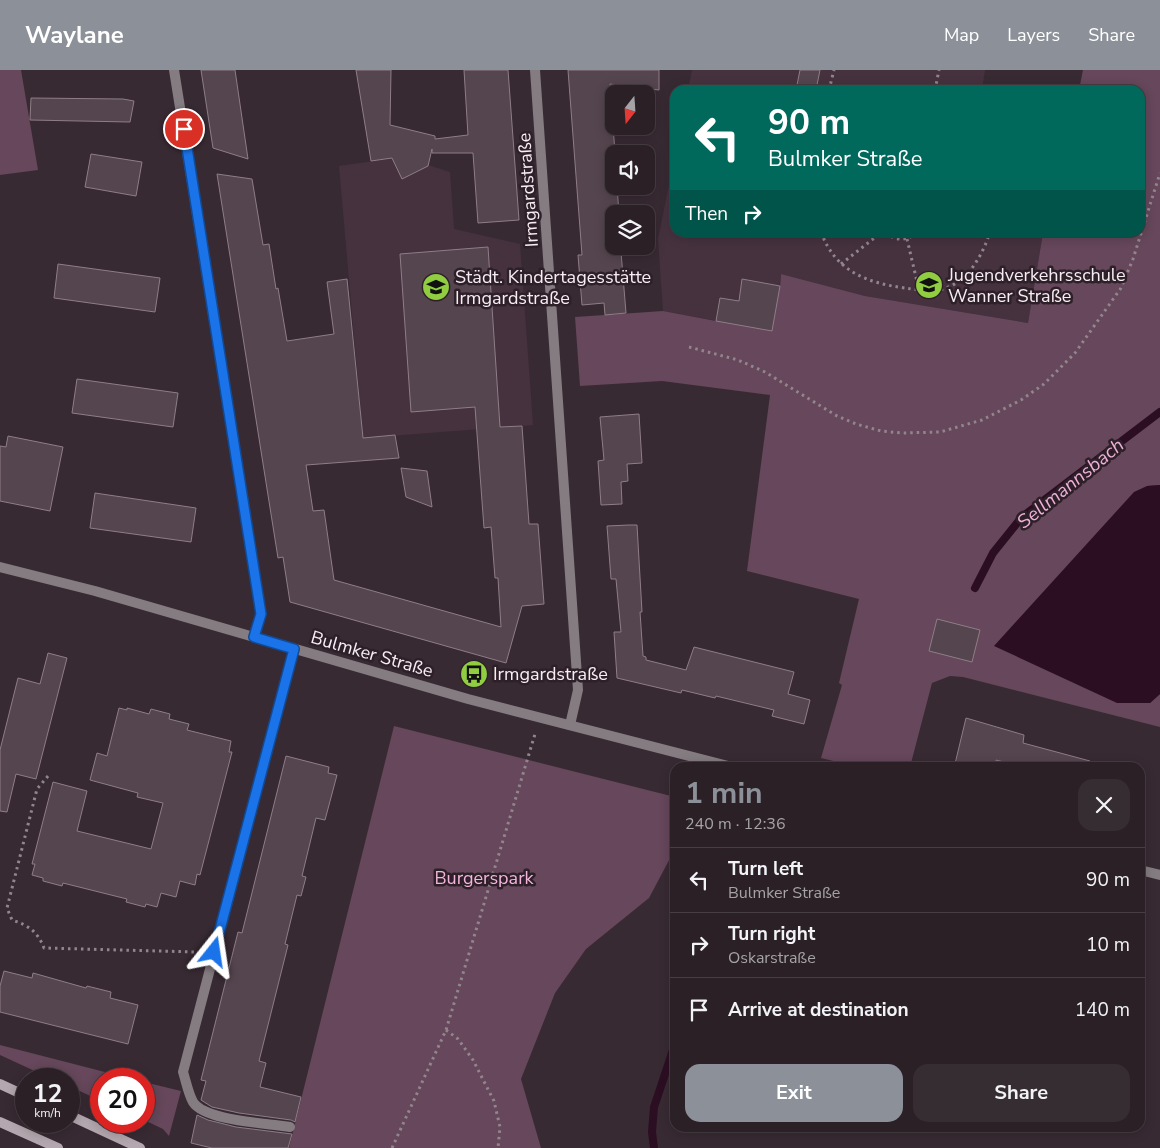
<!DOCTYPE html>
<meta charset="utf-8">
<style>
:root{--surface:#2a2026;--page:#362d32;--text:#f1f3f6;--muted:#a5a3a7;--line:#463e43;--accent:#8c9099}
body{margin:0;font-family:"Nunito Sans",sans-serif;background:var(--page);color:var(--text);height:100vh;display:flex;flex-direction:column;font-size:19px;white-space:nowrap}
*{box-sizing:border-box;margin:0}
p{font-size:16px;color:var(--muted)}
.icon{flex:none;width:28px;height:28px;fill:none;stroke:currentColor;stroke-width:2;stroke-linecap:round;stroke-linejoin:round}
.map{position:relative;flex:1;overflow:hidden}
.panel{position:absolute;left:670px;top:692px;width:475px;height:370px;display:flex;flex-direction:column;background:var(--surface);border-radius:15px;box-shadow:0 2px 12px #0003,0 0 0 1px var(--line)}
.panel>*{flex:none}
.hud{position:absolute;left:670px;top:15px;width:475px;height:152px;border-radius:15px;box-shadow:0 2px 12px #0003,0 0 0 1px var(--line);background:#00695c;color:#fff;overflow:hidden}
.needle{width:32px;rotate:197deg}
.fabs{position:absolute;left:605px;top:15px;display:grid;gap:10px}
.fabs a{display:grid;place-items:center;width:50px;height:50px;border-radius:10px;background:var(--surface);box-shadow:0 2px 12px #0003,0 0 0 1px var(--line);font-size:25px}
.speed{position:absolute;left:15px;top:998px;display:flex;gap:10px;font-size:25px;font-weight:700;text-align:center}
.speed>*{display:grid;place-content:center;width:65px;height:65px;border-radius:50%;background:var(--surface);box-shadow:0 2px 12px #0003,0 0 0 1px var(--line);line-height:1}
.speed small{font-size:12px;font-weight:400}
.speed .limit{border:8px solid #d22;background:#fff;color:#111}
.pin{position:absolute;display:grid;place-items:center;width:42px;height:42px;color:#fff;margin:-21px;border:2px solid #fff;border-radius:50%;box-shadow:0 1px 5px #0007}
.me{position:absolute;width:55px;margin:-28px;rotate:15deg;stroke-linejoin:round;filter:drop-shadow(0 0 4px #0008)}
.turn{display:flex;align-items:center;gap:18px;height:105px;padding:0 15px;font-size:22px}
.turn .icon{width:65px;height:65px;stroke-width:2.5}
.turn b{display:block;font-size:35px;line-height:42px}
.then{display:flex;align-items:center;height:48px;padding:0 15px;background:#0003;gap:10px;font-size:19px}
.round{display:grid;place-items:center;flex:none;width:52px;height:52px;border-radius:15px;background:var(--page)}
.summary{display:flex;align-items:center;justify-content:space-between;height:85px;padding:0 15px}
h1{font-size:30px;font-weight:700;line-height:38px;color:var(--accent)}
.primary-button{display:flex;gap:10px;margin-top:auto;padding:10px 15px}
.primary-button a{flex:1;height:58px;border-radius:15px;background:var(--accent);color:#fff;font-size:20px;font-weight:700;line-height:58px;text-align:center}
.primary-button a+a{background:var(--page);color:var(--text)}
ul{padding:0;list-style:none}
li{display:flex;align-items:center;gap:15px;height:65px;padding:0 15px;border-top:1px solid var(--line)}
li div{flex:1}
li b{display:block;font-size:19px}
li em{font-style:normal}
header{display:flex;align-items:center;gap:30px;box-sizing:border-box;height:70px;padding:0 25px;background:var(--accent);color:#fff}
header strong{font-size:24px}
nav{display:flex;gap:28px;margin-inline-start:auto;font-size:18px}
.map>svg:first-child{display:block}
</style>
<header>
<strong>Waylane</strong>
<nav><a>Map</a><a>Layers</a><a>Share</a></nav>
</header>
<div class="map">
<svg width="1160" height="1078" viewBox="0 0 1160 1078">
<rect width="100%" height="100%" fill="#382a33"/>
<g fill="#46323f">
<polygon points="692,0 985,0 982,19 984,20 688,20"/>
<polygon points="675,85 675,162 1043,163 1028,253 865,226 781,204 772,261 663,241 658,169"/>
<polygon points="402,87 450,102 454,159 520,174 533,355 363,368 339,96"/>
</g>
<g fill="#66475b">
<polygon points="0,0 21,0 38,100 0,105"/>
<polygon points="1083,0 1160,0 1160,415 1147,416 1150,633 1160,624 1160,657 963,607 950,606 932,613 910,697 858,697 821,688 842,615 839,613 859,529 747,501 770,325 662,311 580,316 575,247 663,241 716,251 780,217 781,204 865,226 1028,253 1043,163 1140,162 1140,20 1079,20"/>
<polygon points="394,656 675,727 675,779 649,828 586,879 555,923 521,1009 541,1078 289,1078"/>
<polygon points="0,975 132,1009 101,1009 101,1031 69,1016 69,1009 52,1009 0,985"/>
<polygon points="144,1012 181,1021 169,1066 163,1059 144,1050"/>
</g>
<polygon fill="#2c0e23" points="1160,415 1160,624 1150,633 1117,633 994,576 1134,422 1147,416"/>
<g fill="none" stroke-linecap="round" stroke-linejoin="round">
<g stroke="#2c0e23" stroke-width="8">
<polyline points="975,518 993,483 1022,447 1160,342"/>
<polyline points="654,1078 652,1062 654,1037 675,974"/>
</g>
</g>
<g fill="#55454f" stroke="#8f7d88">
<polygon points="201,0 235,0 248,89 213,78"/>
<polygon points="356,0 391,0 390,55 435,66 435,69 468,65 464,0 508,0 519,150 478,153 473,83 432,83 432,79 428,96 402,109 392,88 371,91"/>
<polygon points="568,0 659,0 659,20 610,14 615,83 614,116 617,116 619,144 614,144 614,182 621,182 626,243 605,245 604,233 582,235 578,185 582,185"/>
<polygon points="800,0 820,0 816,20 796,20"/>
<polygon points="31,28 123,29 134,31 130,52 30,50"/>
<polygon points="91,84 142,92 136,126 85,117"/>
<polygon points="217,104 252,109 263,175 269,174 276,219 278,218 287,271 334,264 327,212 347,209 363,368 395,365 399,388 306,395 313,441 324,440 334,510 501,557 498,508 495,508 491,457 484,458 475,337 411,342 400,184 488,177 500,357 522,356 529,454 538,454 544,534 522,536 506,593 290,532 283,487 278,488"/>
<polygon points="58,194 160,208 155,242 54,228"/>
<polygon points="742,209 780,216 772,261 716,251 720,228 739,231"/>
<polygon points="77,309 178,323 173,357 72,343"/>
<polygon points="639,344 642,393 627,394 628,411 621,412 622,434 601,435 598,391 604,390 600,347"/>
<polygon points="8,366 63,377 50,441 0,431 0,376 6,377"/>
<polygon points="401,398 427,401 432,437 406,427"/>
<polygon points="95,423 196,438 191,472 90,458"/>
<polygon points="629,455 637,455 642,542 640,542 643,586 646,587 646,590 686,600 694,577 794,602 788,624 810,630 804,654 772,646 774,640 716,626 715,628 682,620 681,623 617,608 614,562 621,562 616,509 611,509 607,456"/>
<polygon points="937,549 980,560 972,592 929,581"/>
<polygon points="48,583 67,588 36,709 16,704 7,742 0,741 0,680 18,608 40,614"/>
<polygon points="119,638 127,640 127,638 149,644 151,639 170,644 169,649 189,654 187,660 231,671 229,682 232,682 200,805 197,804 195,815 180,811 176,827 161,823 157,837 146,834 145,837 126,832 127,829 63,813 62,816 43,811 43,808 32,805 35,794 32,794 53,712 87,721 77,761 151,779 163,733 137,727 138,723 90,710 97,683 107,686"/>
<polygon points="966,648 1024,665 1023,673 1090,691 1089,698 1028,698 996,690 995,698 954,698"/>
<polygon points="286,686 329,697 328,703 337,705 325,750 316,748 302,806 306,807 301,826 297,825 285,874 288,875 259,991 266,993 260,1017 301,1027 295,1052 291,1050 239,1043 212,1037 201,1030 206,1011 201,1010 238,862 242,863"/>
<polygon points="4,901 32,908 33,903 86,918 87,916 111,922 110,928 138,935 128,974 0,942 0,916"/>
<polygon points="197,1045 208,1050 236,1057 292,1064 288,1078 212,1078 191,1073"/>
</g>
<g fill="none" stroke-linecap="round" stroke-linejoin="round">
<g stroke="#92868d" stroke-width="3" stroke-dasharray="2.5 4" stroke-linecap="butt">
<polyline points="829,20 834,0"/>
<polyline points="935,20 939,0"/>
<path d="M821,162C835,201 867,213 905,218C918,220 934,223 946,218C969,210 983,184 990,162"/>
<path d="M886,162C895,172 908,171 918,162"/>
<polyline points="907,169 919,220"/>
<polyline points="841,194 882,162"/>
<polyline points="689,277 738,290 765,302 837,346 856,354 881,361 902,363 940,362 982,350 1021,330 1044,314 1075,283 1121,218 1133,189 1160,103"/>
<path d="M48,706L37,719L7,838L12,850C28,855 38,862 44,878L196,882"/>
<polyline points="446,960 458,969 473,990 494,1031 500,1057 498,1078"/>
<polyline points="392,1078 446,960 535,664"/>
</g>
<path stroke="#847c81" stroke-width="10" d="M290,1057C267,1053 205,1051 193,1032C188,1023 186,1011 183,1002L294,579"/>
<g stroke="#847c81" stroke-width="10">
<polyline points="174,0 261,544 254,567"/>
<polyline points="535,0 578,620 570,655"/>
<polyline points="0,497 95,521 468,629 736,698"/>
<polyline points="1140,800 1160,805"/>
</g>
<g stroke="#b4a7af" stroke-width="10">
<polyline points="0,1014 26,1026"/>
<polyline points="69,1045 140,1078"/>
<polyline points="0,1052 58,1078"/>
</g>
</g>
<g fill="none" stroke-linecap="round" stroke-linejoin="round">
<g stroke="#114b97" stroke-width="12">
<polyline id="route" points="184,59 261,544 254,567 294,579 214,882"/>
</g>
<use href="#route" stroke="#1a73e8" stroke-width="9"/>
</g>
<defs>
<g id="school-disc" transform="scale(1.4375)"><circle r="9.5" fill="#90cd41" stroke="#2e2029"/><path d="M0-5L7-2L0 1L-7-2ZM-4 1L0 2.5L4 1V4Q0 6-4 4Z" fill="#111"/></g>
<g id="bus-disc" transform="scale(1.4375)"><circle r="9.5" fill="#90cd41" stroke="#2e2029"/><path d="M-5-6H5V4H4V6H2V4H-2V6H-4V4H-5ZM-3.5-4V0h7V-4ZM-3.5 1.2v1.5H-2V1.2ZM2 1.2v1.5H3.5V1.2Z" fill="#111"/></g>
</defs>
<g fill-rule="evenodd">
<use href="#school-disc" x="929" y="215"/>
<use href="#school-disc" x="436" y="217"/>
<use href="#bus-disc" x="474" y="604"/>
</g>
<g text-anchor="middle" stroke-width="5" stroke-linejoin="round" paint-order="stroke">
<g font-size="18" fill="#f7edf3" stroke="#2e2029">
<text transform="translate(528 120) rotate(-94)" y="6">Irmgardstraße</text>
<text transform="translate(372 584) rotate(16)" y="6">Bulmker Straße</text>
</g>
<g font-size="18" fill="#f7edf3" stroke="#2e2029" text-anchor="start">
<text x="948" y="211">Jugendverkehrsschule<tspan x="948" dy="21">Wanner Straße</tspan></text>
<text x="455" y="213">Städt. Kindertagesstätte<tspan x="455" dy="21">Irmgardstraße</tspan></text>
<text x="493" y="610">Irmgardstraße</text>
</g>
<g font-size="18" fill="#f3b5dd" stroke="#2e2029">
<text x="484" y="814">Burgerspark</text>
</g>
<g font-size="19" font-style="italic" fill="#eeb0d8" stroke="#2e2029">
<text transform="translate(1070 413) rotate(-39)" y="7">Sellmannsbach</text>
</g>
</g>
</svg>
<div class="fabs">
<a><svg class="needle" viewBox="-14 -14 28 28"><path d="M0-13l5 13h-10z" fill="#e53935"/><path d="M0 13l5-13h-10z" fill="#a5a3a7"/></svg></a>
<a><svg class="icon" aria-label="sound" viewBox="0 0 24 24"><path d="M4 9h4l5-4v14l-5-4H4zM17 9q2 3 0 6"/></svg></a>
<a><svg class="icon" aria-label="layers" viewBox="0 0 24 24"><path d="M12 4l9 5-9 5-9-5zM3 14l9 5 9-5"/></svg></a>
</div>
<div class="speed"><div>12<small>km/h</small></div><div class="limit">20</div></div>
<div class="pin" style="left:184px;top:59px;background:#d93025"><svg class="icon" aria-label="arrive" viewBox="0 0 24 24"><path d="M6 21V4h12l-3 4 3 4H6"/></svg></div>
<svg class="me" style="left:214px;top:882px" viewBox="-20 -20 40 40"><path d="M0-17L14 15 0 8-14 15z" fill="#1a73e8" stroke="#fff" stroke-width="4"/></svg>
<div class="hud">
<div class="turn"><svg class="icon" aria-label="left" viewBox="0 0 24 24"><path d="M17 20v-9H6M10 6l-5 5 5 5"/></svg><div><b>90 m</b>Bulmker Straße</div></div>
<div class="then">Then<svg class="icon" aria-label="right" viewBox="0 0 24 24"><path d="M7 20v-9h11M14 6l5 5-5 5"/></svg></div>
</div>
<section class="panel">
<div class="summary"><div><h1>1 min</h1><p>240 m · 12:36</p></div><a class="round"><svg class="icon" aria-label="close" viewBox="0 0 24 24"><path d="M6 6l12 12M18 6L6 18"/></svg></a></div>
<ul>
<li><svg class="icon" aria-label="left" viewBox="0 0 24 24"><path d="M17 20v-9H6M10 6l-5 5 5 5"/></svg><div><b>Turn left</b><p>Bulmker Straße</p></div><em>90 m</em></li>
<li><svg class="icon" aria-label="right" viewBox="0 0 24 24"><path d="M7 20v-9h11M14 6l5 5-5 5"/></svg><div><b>Turn right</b><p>Oskarstraße</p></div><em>10 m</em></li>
<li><svg class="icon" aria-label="arrive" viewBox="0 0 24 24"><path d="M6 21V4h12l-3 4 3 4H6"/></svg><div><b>Arrive at destination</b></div><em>140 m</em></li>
</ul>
<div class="primary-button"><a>Exit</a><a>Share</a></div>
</section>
</div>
